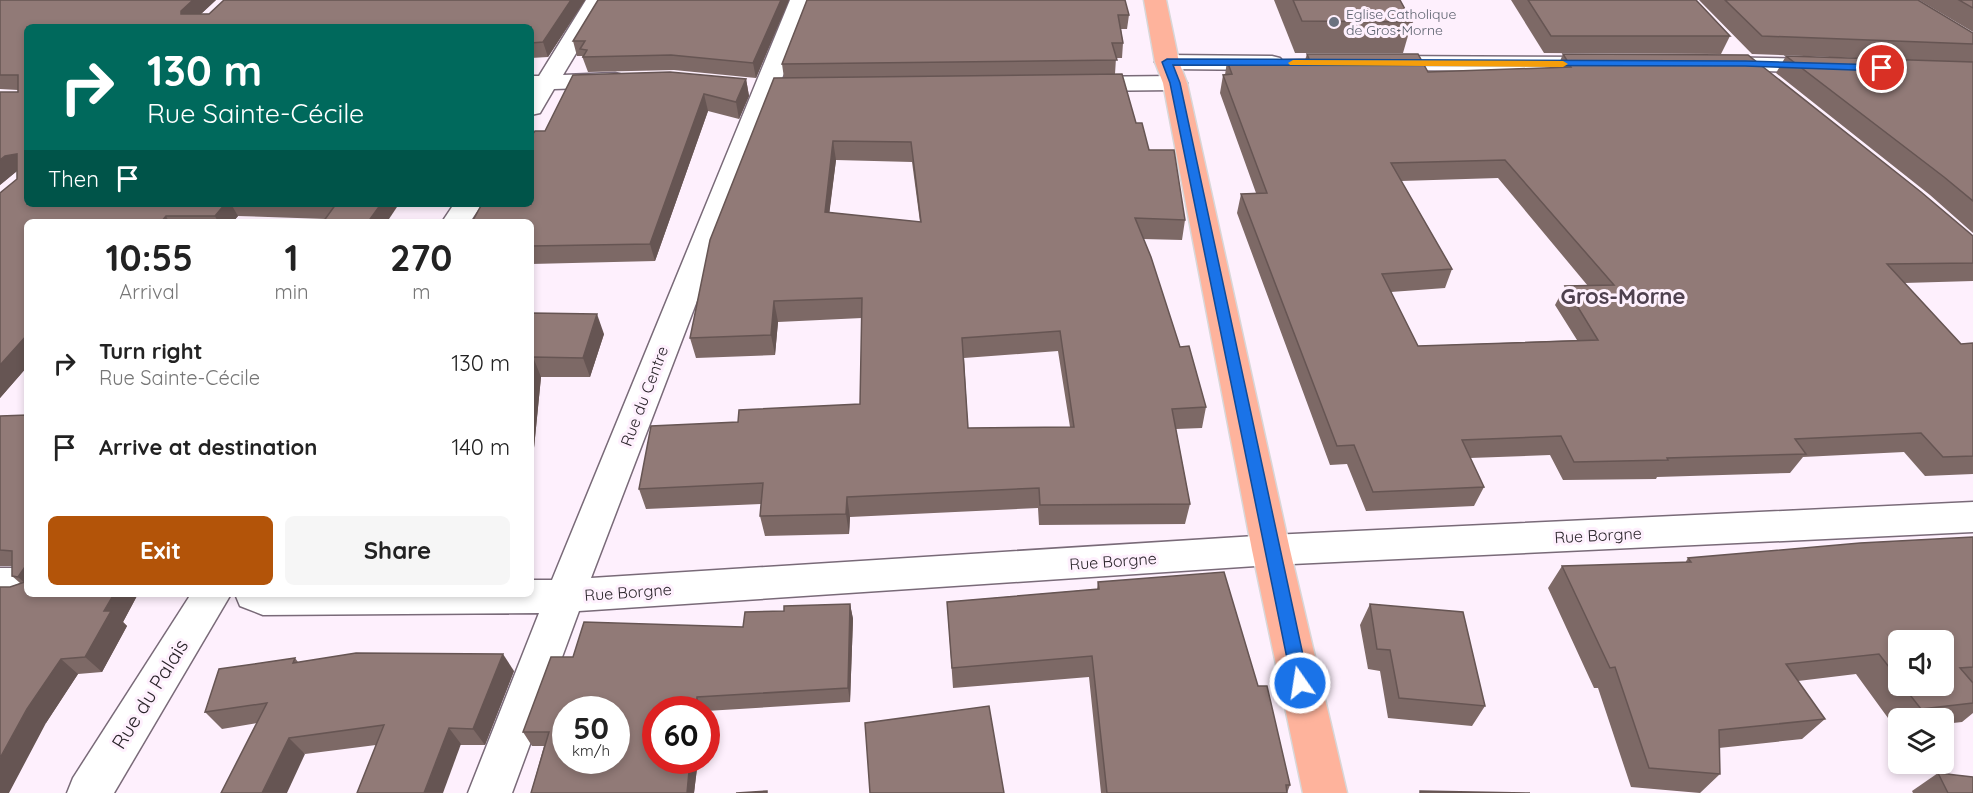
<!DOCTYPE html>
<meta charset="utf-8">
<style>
:root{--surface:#fff;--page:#f6f6f6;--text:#222;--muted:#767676;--accent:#b35409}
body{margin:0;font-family:Quicksand,sans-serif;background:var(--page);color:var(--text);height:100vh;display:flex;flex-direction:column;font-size:22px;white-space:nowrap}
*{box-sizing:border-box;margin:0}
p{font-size:20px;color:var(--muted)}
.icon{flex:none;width:33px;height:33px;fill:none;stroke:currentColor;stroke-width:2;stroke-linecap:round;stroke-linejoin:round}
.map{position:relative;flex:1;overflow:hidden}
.panel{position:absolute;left:24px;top:219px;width:510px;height:378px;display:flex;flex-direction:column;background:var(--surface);border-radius:9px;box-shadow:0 3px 9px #0003}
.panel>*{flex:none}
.banner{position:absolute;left:24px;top:24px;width:510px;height:183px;border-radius:9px;box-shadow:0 3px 9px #0003;background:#00695c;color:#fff;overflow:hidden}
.controls{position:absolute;left:1888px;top:630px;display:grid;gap:12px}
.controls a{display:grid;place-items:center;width:66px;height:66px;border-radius:9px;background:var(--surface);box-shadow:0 3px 9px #0003;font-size:30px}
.speed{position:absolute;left:552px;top:696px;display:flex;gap:12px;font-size:30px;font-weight:700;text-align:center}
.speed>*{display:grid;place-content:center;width:78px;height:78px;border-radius:50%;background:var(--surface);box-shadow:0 3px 9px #0003;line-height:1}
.speed small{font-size:15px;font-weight:400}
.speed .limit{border:9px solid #d22;background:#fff;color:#111}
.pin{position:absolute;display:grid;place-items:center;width:51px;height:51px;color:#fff;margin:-26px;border:3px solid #fff;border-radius:50%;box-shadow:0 2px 6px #0007}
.me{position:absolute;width:66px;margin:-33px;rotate:347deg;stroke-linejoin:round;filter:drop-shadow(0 0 4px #0008)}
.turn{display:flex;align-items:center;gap:21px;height:126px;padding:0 24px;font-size:27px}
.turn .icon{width:78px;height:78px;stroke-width:2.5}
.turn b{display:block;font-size:42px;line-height:51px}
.then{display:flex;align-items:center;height:57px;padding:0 24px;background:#0003;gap:12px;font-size:22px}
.eta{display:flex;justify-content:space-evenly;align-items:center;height:102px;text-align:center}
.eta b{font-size:36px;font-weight:700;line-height:42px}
.action{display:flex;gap:12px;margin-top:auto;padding:12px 24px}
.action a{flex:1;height:69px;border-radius:9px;background:var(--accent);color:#fff;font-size:24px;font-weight:700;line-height:69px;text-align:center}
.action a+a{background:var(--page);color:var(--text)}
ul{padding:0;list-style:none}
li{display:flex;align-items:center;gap:18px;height:84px;padding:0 24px}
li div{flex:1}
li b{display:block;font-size:22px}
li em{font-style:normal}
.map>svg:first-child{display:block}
</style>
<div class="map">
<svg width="1973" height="793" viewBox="0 0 1973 793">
<rect width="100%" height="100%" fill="#fef0fd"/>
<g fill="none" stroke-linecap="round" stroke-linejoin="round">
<g stroke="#796a78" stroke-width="3">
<g id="street">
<polygon points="586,0 608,0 563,75 615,73 623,75 627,80 623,85 615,87 554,89 540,113 531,115 531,76 539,76"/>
<polygon points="790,0 812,0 591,578 1271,535 1973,502 1973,532 1271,565 579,611 512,793 468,793 539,613 263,615 240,606 235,594 531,594 531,580 552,580"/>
<polygon points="1167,55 1272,56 1280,58 1284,63 1280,68 1272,70 1167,69 1159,67 1155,62 1159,57"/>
<polygon points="1378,56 1602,57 1610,59 1614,64 1610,69 1602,71 1378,70 1370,68 1366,63 1370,58"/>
<polygon points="1714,57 1824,59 1832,61 1836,66 1832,71 1824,73 1706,69 1702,64 1706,59"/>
<polygon points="1175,76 1183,78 1187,83 1183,88 1175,90 1080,91 1072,89 1068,84 1072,79 1080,77"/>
<polygon points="454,204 482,204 470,222 442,222"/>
<polygon points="0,568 27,568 27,594 41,595 27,600 0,600"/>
<polygon points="191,594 231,594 114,793 67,793 73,778"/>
</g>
</g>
<g stroke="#d8d7d8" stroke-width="3">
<polygon id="primary" points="1144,0 1166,0 1179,62 1187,83 1290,550 1347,793 1303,793 1252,550 1163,83 1155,62"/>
</g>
<use href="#street" fill="#fff" fill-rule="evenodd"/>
<use href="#primary" fill="#feb39c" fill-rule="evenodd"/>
</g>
<g fill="#7d6966" fill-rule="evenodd">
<polygon points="0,0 216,0 201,14 585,0 548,57 531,58 531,27 27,27 27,204 399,204 326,219 238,216 233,222 27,222 27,367 0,398 0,193 17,179 17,171 0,185 18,90 0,89"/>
<polygon points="789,0 756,78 674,70 588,72 582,56 577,56 573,41"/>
<path d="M807,0L1129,15L1127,29H1121L1123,43L1122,58H1116L1115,74L1136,123L1185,220L1182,240L1143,239L1180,347L1206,407L1202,428L1176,429L1190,504L1185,524L1039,525L1038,508L850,517L849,534L765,536L760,516L761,504L646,509L639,489L738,422L860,404L862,318L778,322L775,355L696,358L690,338L784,78L782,64ZM836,160L912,162L920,222L829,213ZM1058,351L1070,427L968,428L964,358Z"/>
<polygon points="1274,0 1400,0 1412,22 1403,53 1295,53"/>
<polygon points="1511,0 1696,0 1730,36 1721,54 1544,53"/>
<polygon points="1699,0 1918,0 1973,44 1973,233 1930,195 1776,73 1786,56 1908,60 1752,54"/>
<polygon points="1919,0 1973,0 1973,32"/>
<path d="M1307,54L1428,72L1557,68L1563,54L1973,236V281L1904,283L1961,344L1973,343V474L1925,476L1904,452L1803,457L1790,473L1657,477L1656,479L1563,480L1550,455L1470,458L1484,487L1474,506L1366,511L1347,464L1330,465L1237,213L1241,194L1256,193L1220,93L1223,75H1225L1227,61L1305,60ZM1498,178L1588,286H1565L1555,305L1577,340L1418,346L1391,292L1445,288L1452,269L1401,181Z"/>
<polygon points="746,79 749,96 739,119 708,111 655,261 531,264 531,222 545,131"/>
<polygon points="531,313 604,334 590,377 541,377 533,458 531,458"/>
<polygon points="27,415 27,594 138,594 123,622 127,626 102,672 78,674 46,723 10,587 20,583 12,576 12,566 0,566 0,416"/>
<path d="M1973,537V713L1962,722L1944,724V718H1899V729H1896L1856,674L1798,681L1825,719L1802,739L1719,748L1720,774L1700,793L1631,787L1598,688H1594L1548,588L1562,566L1685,563L1688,558ZM1899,640L1944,686H1899Z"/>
<polygon points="1098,582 1258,686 1290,785 1287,793 1101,793 1089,677 953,688 947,602 1097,589"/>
<polygon points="850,604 853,619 850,702 706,711 706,710 656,710 656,760 698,760 694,793 531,793 544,746 532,746 523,732 573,657 743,627 784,611"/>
<polygon points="1370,604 1485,706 1472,726 1388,718 1380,671 1368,669 1360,625"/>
<polygon points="295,658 298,662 514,671 485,745 376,745 305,754 257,723 222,729 205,712"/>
<polygon points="1938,773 1973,793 1913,793 1912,791"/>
</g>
<g fill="#665553">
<polygon points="193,0 216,0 189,25 181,14 181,11"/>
<polygon points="571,0 585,0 548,57 543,42"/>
<polygon points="781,0 789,0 756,78 753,63"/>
<polygon points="746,79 749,96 739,119 736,102"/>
<polygon points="704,94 708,111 655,261 650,244"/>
<polygon points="833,141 836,160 827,232 825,212"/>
<polygon points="17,154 17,171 0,185 0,160 5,156"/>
<polygon points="225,204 231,204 238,216 233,222 218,222 215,216"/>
<polygon points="381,204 399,204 387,222 368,222"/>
<polygon points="166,216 169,222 161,222"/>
<polygon points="774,301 778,322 775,355 771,335"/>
<polygon points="597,314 604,334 590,377 583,358"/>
<polygon points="27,335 27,367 0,398 0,365"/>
<polygon points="533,357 541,377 533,458 531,458 531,375"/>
<polygon points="847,497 850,517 849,534 846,514"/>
<polygon points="27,564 27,579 23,577 27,581 27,585 18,577"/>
<polygon points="114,594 138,594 123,622 127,626 102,672 85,657 104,611"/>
<polygon points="850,604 853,619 850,702 848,688"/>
<polygon points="503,654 514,671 485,745 473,729"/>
<polygon points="61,659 78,674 46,723 9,793 0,793 0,758 27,709"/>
<polygon points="697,697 702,710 696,710"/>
<polygon points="449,728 461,744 443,793 424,793"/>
<polygon points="289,738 305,754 287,793 262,793"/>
<polygon points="690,760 698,760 694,793 687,793"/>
</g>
<g fill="#917a77" stroke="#665553" stroke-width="1.5" fill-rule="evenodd">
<polygon points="0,0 193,0 181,11 181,14 209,14 224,0 571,0 543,42 531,43 531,27 27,27 27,204 225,204 215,216 166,216 161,222 27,222 27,335 0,365 0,193 17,179 17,154 5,156 0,160 0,92 18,92 18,75 0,75"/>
<polygon points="598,0 781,0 753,63 671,55 583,57 587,50 580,49 585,41 573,41"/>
<polygon points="807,0 1125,0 1129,15 1118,15 1123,43 1112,43 1117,60 782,64"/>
<polygon points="1293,0 1400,0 1412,22 1302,21"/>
<polygon points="1528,0 1696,0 1730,36 1551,36"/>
<polygon points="1725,0 1918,0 1973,33 1973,44 1762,36"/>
<polygon points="1959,0 1973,0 1973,8"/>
<path d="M1307,54H1418L1428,72L1571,67L1563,54L1748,55L1921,192L1973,236V263L1887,264L1961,344L1973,343V456L1943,457L1921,433L1795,439L1806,454L1667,458L1668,460L1574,462L1561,436L1462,440L1484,487L1373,492L1354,445L1337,446L1241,194L1267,193L1223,75L1232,74L1227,61L1309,59ZM1505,160L1614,285L1565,286L1598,340L1418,346L1382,274L1452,269L1391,163Z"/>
<polygon points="1786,56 1973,62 1973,201 1944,177"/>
<polygon points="670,72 746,79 736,102 704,94 650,244 531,246 531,222 472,222 482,204 531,204 531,136 535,131 545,131 573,75"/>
<path d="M1122,74L1136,123H1142L1149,150H1174L1185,220L1135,218L1151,257L1180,347L1189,346L1206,407L1172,409L1190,504L1040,505L1039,488L847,497L846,514L760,516L763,483L639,489L651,426L738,422L739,410L860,404L862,298L774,301L771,335L690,338L710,240L774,78ZM833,141L911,142L921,222L825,212ZM1060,331L1074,427L968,428L962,338Z"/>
<polygon points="336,204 381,204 368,222 323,222"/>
<polygon points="531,313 597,314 583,358 533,357 531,375"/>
<polygon points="27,415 27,564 18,577 12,576 12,551 0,550 0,416"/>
<polygon points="1973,537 1973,667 1960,668 1973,683 1973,703 1921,709 1903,686 1944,686 1944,640 1899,640 1899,680 1879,654 1786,664 1825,719 1719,730 1720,774 1649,768 1615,667 1610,668 1562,566 1691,562 1688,558 1860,543"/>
<polygon points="1224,572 1258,686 1267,686 1290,785 1286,785 1287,793 1107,793 1092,656 952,668 947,602 1099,589 1098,582"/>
<polygon points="23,577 27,577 27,594 114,594 104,611 111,611 85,657 61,659 27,709 0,758 0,587 10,587 25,582 26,578"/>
<path d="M850,604L848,688L697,697L696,710H656V760H690L687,793H531L549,732H523L551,657H573L584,622L743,627L745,612L784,611V606ZM566,710H616V760H566Z"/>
<polygon points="1370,604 1463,612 1485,706 1399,698 1390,650 1377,649"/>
<polygon points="356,653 503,654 473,729 449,728 424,793 357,793 384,725 289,738 262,793 221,793 267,703 205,712 219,669 295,658 293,663"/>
<polygon points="989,706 1004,793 870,793 865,723"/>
<polygon points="1938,773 1973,777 1973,793 1948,793"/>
<polygon points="767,791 767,793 736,793"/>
<polygon points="1420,791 1530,793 1420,793"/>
</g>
<polygon fill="#1a73e8" stroke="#114b97" stroke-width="1.5" points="1167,59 1745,61 1882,65 1887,68 1882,71 1745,66 1173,65 1180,83 1309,683 1307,688 1300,690 1294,688 1292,683 1170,83 1162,62"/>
<polygon fill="#f59e0b" points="1293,60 1563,61 1568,64 1563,67 1290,65 1288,63"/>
<circle fill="#6b7280" stroke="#fef0fd" stroke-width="2" cx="1334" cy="22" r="6"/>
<g text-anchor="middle" stroke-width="6" stroke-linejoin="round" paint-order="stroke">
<g font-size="14" fill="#5b616d" stroke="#fef0fd" text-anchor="start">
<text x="1346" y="19">Eglise Catholique<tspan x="1346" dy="16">de Gros-Morne</tspan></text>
</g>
<g font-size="16" fill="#292329" stroke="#fef0fd">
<text transform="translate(644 396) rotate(-69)" y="6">Rue du Centre</text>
<text transform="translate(1598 535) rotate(-3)" y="6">Rue Borgne</text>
<text transform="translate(1113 561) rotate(-4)" y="6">Rue Borgne</text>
<text transform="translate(628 592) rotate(-4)" y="6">Rue Borgne</text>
</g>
<g font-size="20" fill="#292329" stroke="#fef0fd">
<text transform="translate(150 694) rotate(-58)" y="7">Rue du Palais</text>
</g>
<g font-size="22" font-weight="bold" fill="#4e404e" stroke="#fef0fd">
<text x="1623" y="304">Gros-Morne</text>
</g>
</g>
</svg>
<div class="controls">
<a><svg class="icon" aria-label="sound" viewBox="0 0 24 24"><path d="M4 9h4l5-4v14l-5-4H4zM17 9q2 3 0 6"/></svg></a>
<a><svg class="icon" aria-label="layers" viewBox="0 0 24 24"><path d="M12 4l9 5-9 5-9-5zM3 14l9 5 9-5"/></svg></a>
</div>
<div class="speed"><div>50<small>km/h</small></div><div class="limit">60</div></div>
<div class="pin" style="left:1882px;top:68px;background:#d93025"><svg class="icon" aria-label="arrive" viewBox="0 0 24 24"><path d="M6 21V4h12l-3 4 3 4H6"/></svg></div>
<svg class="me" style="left:1300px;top:683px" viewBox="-20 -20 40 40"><circle r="17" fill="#1a73e8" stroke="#fff" stroke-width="3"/><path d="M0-11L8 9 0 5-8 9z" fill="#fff"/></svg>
<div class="banner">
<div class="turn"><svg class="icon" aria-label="right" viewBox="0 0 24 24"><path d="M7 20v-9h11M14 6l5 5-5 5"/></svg><div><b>130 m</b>Rue Sainte-Cécile</div></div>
<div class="then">Then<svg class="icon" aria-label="arrive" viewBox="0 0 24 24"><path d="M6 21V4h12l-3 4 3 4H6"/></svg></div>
</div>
<section class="panel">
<div class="eta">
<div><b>10:55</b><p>Arrival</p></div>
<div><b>1</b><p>min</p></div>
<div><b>270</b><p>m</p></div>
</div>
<ul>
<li><svg class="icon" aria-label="right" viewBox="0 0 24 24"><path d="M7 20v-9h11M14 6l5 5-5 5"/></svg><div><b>Turn right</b><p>Rue Sainte-Cécile</p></div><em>130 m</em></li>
<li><svg class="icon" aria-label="arrive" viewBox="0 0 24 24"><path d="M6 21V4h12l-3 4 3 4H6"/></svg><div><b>Arrive at destination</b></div><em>140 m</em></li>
</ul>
<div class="action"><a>Exit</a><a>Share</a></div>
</section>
</div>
